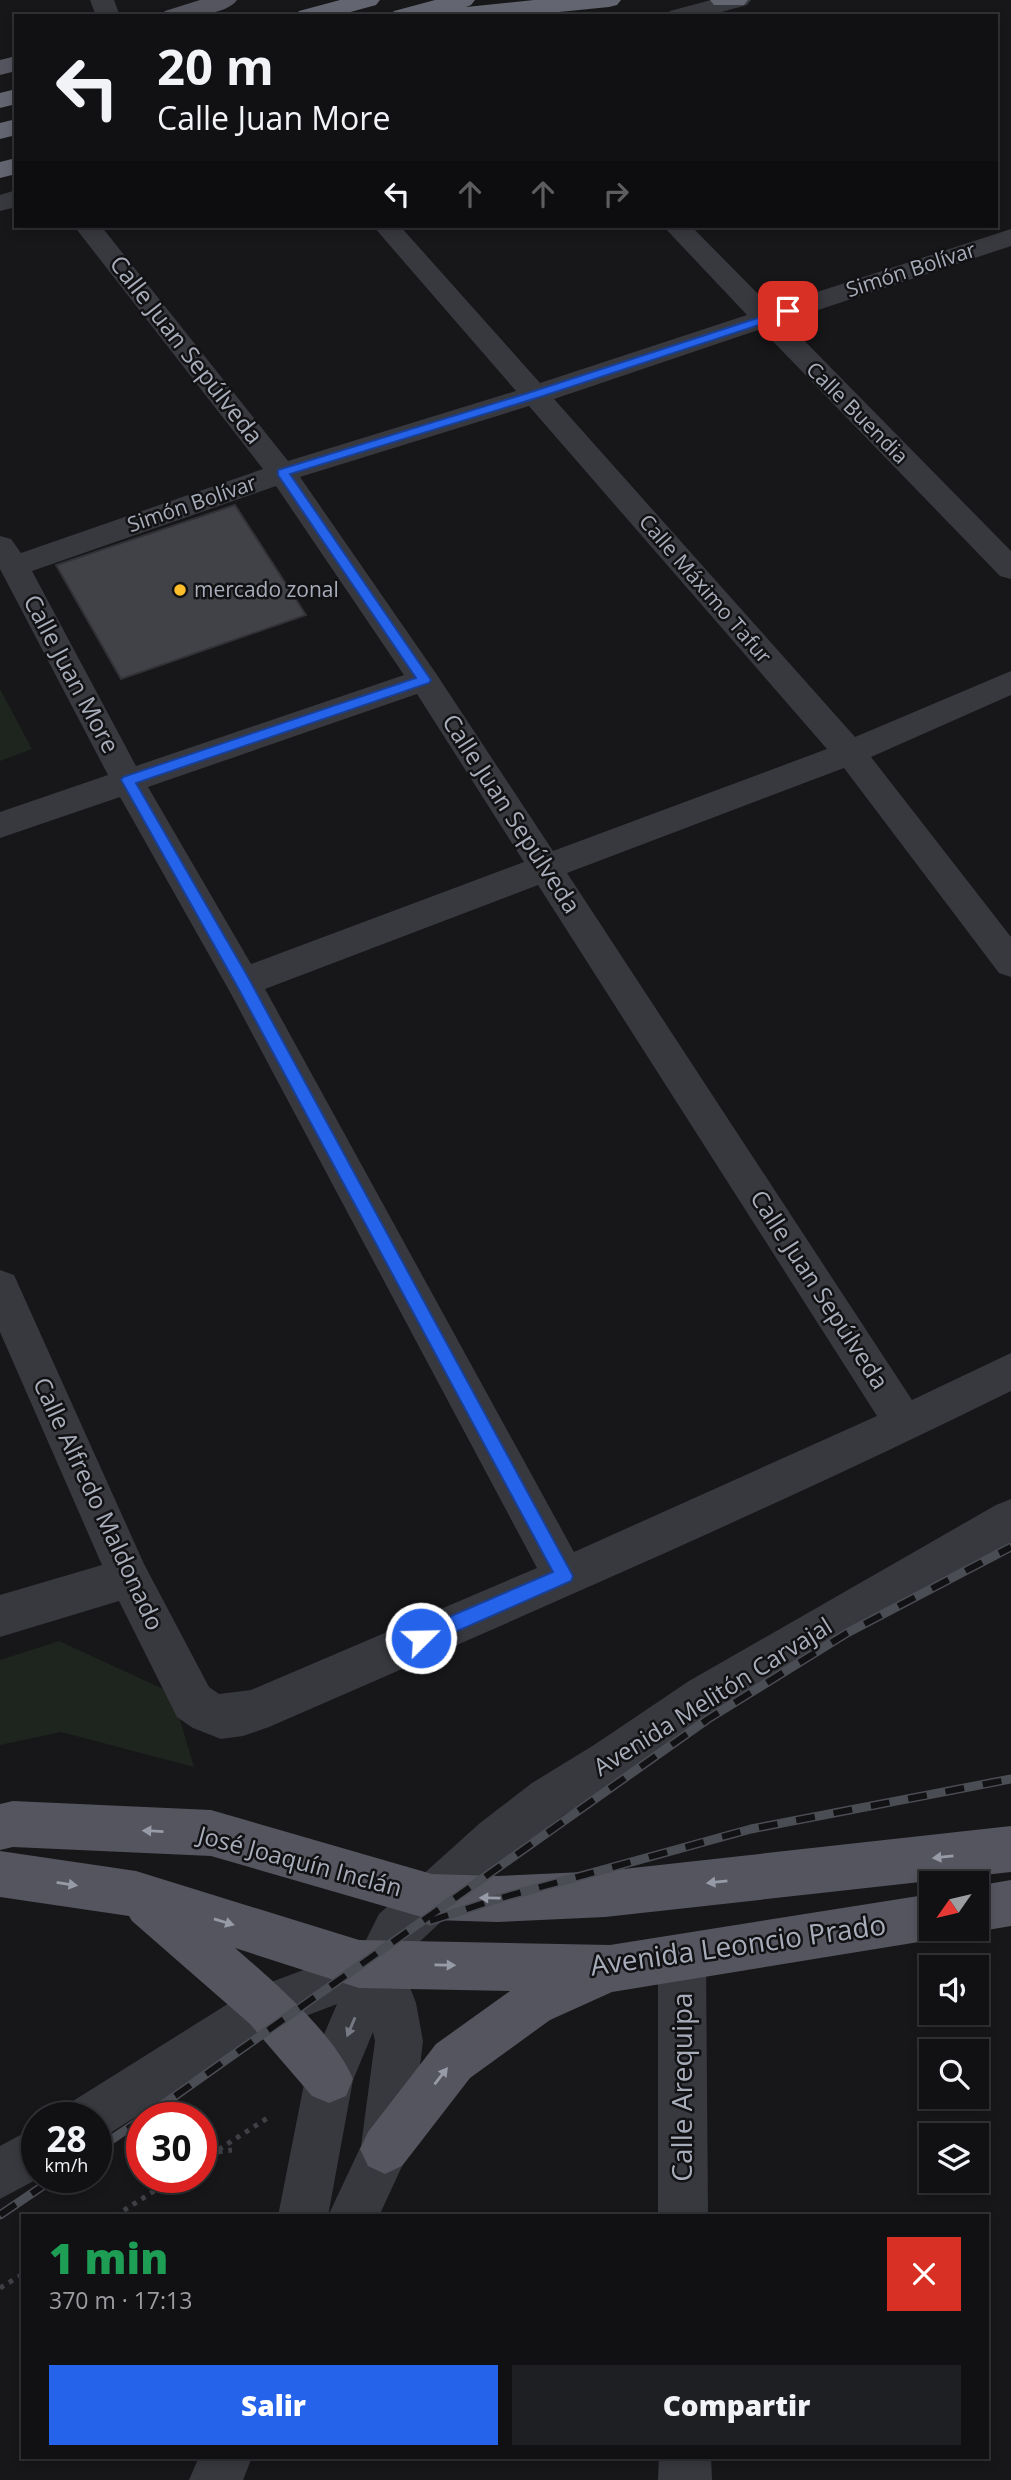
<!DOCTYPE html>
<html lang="es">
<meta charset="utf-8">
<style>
:root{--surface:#111114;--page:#1e1f22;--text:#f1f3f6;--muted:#9c9da0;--line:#303134;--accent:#2563eb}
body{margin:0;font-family:"Open Sans",sans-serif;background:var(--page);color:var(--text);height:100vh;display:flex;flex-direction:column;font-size:26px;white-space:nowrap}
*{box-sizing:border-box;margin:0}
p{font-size:23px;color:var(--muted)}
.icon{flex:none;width:38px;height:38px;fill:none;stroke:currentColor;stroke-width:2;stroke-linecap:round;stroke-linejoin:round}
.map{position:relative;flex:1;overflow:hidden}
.drawer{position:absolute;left:21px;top:2214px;width:968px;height:245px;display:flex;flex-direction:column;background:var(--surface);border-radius:0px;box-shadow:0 4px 10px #0003,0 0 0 2px var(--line)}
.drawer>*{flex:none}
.hud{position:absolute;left:14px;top:14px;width:984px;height:214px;border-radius:0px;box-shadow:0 4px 10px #0003,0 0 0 2px var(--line);background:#111114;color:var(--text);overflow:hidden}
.needle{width:46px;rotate:236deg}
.fabs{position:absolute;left:919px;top:1871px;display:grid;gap:14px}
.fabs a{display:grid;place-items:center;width:70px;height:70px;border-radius:0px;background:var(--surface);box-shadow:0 4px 10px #0003,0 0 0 2px var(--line);font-size:35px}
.speed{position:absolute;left:21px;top:2102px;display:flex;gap:14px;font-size:35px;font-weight:700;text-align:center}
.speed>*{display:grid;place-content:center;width:91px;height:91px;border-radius:50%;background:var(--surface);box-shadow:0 4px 10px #0003,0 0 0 2px var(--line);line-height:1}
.speed small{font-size:18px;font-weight:400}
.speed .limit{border:10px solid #d22;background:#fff;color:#111}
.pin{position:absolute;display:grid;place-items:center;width:60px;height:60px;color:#fff;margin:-30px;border-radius:14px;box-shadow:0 4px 10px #0006}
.me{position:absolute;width:77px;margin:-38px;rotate:67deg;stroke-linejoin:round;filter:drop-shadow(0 0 5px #0008)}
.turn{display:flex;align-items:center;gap:24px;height:147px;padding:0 28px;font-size:32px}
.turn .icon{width:91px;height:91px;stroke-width:2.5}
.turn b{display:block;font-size:49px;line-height:60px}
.lanes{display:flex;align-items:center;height:66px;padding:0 28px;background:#0003;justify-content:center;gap:35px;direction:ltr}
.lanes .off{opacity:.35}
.round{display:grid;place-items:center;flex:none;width:74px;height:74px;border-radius:0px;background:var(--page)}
.head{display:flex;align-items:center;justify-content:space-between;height:119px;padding:0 28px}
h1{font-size:42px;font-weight:800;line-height:52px;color:#1e9e55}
.cta{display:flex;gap:14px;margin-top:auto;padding:14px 28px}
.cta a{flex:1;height:80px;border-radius:0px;background:var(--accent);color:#fff;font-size:28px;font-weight:800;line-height:80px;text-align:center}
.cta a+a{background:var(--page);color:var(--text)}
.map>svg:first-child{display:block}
</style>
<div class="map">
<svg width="1011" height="2480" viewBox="0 0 1011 2480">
<rect width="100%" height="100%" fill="#17171a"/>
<g fill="#1d251e">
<polygon points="0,689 32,749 0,761"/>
<polygon points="59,1641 172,1693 194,1767 61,1732 0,1745 0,1660"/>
</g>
<polygon fill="#414247" stroke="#313136" stroke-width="2" points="235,505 306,615 121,679 56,565"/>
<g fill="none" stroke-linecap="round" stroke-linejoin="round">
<g stroke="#3e4046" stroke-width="5" stroke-dasharray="4.5 6" stroke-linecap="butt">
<polyline points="218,2152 232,2150"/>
<polyline points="201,2161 269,2117"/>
<polyline points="115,2216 176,2177"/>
<polyline points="0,2288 23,2274"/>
</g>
<g fill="#38393f" fill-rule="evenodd">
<polygon points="90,0 114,0 120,16 96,16"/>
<polygon points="711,0 751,0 747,5 707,16 666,16 670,11"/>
<polygon points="16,190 16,207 0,211 0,195"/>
<path d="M74,226H101L288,461L516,391L373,226H400L540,383L747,315L663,226H691L771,307L1011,229V246L785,321L1011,551V579L1000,576L761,329L554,399L855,737L1011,671V695L871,757L1011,937V977L999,973L844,768L567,873L912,1400L1011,1353V1391C768,1511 518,1618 269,1727L243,1736L221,1739L193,1728L177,1717L119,1601L0,1637V1595L102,1565L0,1332V1270L14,1275L144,1564L209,1687L219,1694L251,1690L537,1568L230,992L120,797L0,838V812L108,775L0,569V536L11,539L21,553L263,469ZM529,406L827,749L553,851L435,672L300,477ZM276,486L404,675L136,766L32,571ZM417,694L524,862L251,964L148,787ZM538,885L877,1416L574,1552L265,989Z"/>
<polygon points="1011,1499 1011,1542 721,1711 626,1777 564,1815 512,1855 413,1948 402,1967 416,2003 423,2041 410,2149 379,2216 328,2216 361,2146 375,2041 373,2032 353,2080 328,2216 278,2216 305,2079 337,2004 282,2025 107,2135 96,2140 96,2118 66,2118 73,2101 250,1990 362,1948 379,1914 480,1823 532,1783 594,1745 689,1681 996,1505"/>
<polygon points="682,1935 699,1942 706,1959 708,2216 658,2216 658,1959 665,1942"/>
<polygon points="37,2126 37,2177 41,2177 0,2199 0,2146"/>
<polygon points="199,2457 252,2457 243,2480 189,2480"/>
<polygon points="659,2457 711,2457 712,2480 658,2480"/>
</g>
<g fill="#54555e" fill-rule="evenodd">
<path d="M200,0H237C225,17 181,16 161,16L165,11Z"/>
<polygon points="16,56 16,71 0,75 0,60"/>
<polygon points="13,1801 211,1810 432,1874 497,1876 605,1871 1011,1826 1011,1872 605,1917 497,1922 432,1920 211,1856 13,1847 0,1850 0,1804"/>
<path d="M0,1851L136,1871L359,1940L610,1945L931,1894V1928H950L947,1933L931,1940L612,1992L550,2020L470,2078L402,2166L385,2174L368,2166L360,2149L368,2132L436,2044L510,1991L359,1988L235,1948C273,1981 334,2033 353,2079L346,2096L329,2103L312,2096L250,2024L132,1921L129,1916L0,1897Z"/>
<polygon points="1011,1880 1011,1926 976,1932 967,1928 976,1928 976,1886"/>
</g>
<g fill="#636670" fill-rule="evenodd">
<polygon points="340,0 380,0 376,5 336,16 295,16 299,11"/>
<polygon points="435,0 475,0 471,5 466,7 534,0 621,0 617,5 609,7 519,16 390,16 394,11"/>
<polygon points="710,0 748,0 744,5 714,5"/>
<polygon points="16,89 16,104 0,108 0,93"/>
<polygon points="16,119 16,135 0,139 0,123"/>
<polygon points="16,158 16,174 0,178 0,162"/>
</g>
<g stroke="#4b4d54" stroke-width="9">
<g id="rail">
<polyline points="430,1921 497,1899 751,1829 1011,1779"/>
<polyline points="144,2118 708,1719 847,1633 1011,1547"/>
<polyline points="96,2150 142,2119"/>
<polyline points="0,2215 56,2177"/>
</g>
</g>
<use href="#rail" stroke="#121215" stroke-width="6" stroke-dasharray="19" stroke-linecap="butt"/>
</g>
<defs><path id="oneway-solid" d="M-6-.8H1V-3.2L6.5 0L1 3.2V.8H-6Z" transform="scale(1.75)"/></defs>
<g fill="#979ba8">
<use href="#oneway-solid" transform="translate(153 1831) rotate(-177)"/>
<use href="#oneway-solid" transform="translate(943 1857) rotate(174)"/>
<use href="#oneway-solid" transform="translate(717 1882) rotate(174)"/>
<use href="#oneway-solid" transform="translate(67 1884) rotate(9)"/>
<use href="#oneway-solid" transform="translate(490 1898) rotate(-179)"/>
<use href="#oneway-solid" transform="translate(224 1922) rotate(17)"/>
<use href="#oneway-solid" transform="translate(445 1965) rotate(1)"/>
<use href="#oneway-solid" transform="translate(441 2076) rotate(-52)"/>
</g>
<use fill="#767983" href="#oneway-solid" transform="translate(351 2027) rotate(113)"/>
<polygon fill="#2563eb" stroke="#184099" stroke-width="2" points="788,308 792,309 792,314 540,397 290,474 431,680 429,683 136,783 248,977 573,1576 571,1581 421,1647 414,1645 412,1638 414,1632 553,1572 237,986 121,780 123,777 416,678 278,475 278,470 531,392"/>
<circle fill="#ffbf2a" stroke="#121215" stroke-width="2.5" cx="180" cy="590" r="7"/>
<g text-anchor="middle" stroke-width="5" stroke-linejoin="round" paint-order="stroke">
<g font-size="21" fill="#a8adba" stroke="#121215">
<text transform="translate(911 270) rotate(-18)" y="7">Simón Bolívar</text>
<text transform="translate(857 413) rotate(45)" y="7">Calle Buendia</text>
<text transform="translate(192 504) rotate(-19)" y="7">Simón Bolívar</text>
<text transform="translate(705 589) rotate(49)" y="7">Calle Máximo Tafur</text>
</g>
<g font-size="21" fill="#a8adba" stroke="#121215" text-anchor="start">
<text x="194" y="597">mercado zonal</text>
</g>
<g font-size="24" fill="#a8adba" stroke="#121215">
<text transform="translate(186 350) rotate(52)" y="8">Calle Juan Sepúlveda</text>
<text transform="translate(71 674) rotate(62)" y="8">Calle Juan More</text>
<text transform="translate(511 814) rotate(57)" y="8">Calle Juan Sepúlveda</text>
<text transform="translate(819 1290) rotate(57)" y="8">Calle Juan Sepúlveda</text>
<text transform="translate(98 1504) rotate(65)" y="8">Calle Alfredo Maldonado</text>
<text transform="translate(713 1697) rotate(-32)" y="8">Avenida Melitón Carvajal</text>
<text transform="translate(300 1862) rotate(15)" y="8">José Joaquín Inclán</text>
</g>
<g font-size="28" fill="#a8adba" stroke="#121215">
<text transform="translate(738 1945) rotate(-8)" y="10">Avenida Leoncio Prado</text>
<text transform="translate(682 2087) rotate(-90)" y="10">Calle Arequipa</text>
</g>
</g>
</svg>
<div class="fabs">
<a><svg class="needle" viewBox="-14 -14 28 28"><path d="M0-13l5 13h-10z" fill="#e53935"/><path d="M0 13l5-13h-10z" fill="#9c9da0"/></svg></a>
<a><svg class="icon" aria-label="sound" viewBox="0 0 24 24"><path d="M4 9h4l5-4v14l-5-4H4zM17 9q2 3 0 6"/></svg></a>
<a><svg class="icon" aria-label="search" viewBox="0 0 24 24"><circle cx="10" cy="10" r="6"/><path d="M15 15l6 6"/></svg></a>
<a><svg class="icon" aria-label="layers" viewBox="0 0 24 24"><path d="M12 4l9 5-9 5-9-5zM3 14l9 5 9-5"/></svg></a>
</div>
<div class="speed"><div>28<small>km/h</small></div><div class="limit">30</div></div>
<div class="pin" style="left:788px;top:311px;background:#d93025"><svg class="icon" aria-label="arrive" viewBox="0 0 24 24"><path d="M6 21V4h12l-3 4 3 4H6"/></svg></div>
<svg class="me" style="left:421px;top:1638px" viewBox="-20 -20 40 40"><circle r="17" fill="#2563eb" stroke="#fff" stroke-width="3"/><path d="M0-11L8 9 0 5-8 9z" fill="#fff"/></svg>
<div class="hud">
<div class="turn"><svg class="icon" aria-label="left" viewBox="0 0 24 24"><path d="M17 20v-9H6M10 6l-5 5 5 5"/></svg><div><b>20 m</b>Calle Juan More</div></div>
<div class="lanes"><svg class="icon" aria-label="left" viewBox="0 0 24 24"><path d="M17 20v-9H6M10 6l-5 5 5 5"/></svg><svg class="icon off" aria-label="ahead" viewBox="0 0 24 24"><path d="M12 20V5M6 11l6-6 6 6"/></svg><svg class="icon off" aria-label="ahead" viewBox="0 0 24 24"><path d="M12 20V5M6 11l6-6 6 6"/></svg><svg class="icon off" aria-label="right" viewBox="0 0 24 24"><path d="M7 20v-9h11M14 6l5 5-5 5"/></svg></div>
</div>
<section class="drawer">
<div class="head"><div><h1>1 min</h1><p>370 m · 17:13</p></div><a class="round" style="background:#d93025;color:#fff"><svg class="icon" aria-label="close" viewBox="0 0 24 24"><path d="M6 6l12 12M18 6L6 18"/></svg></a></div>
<div class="cta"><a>Salir</a><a>Compartir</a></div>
</section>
</div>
